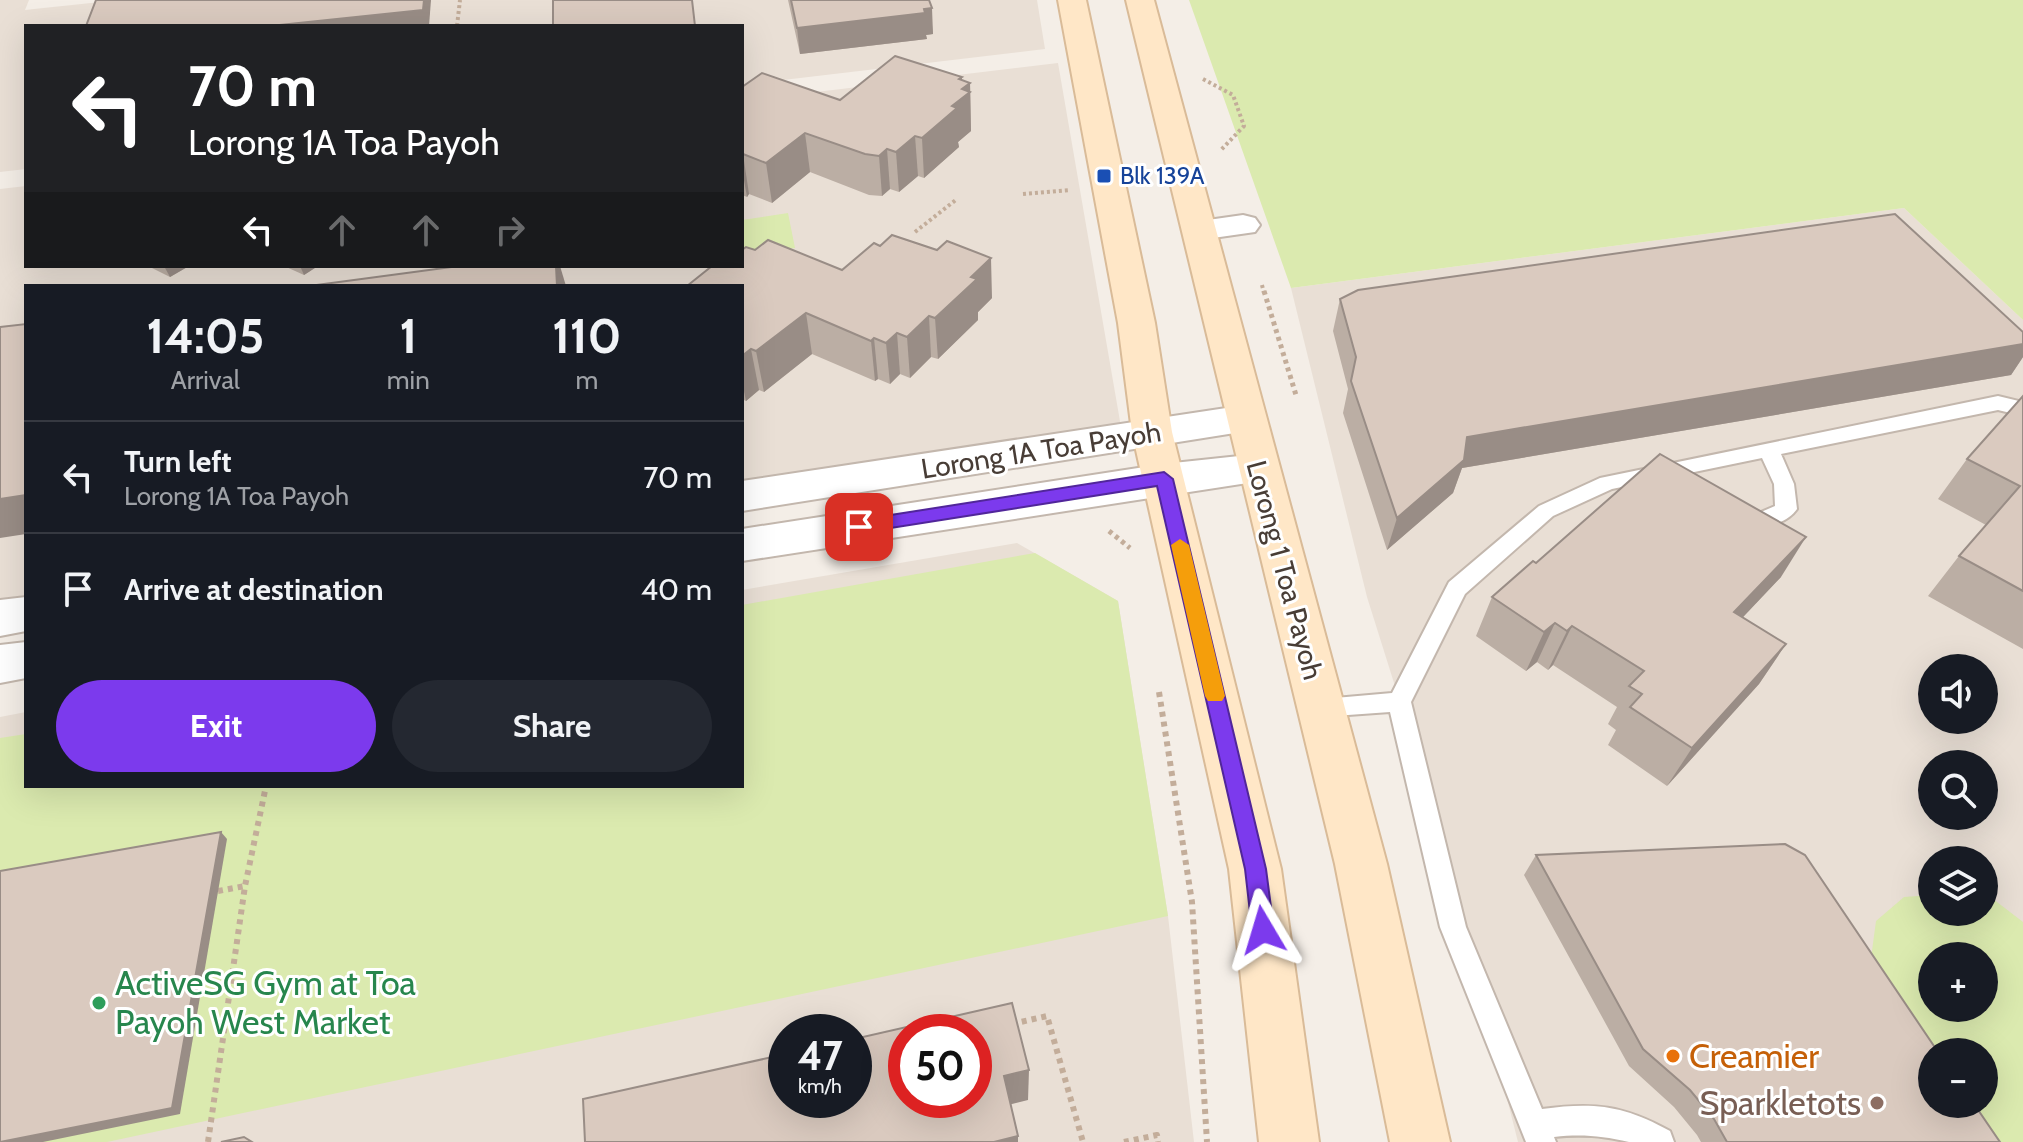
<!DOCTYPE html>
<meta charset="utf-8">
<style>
:root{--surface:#171b24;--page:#242831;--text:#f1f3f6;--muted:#9ea1a6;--line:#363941;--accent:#7c3aed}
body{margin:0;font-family:Cabin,sans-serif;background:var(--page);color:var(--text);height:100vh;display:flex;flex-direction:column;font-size:30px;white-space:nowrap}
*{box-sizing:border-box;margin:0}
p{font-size:26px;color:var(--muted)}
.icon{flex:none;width:44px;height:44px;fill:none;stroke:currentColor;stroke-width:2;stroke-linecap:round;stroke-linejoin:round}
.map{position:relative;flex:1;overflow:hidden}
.side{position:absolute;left:24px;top:284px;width:720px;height:504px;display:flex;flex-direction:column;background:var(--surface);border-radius:0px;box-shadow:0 8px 32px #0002}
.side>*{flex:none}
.banner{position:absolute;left:24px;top:24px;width:720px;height:244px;border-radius:0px;box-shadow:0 8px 32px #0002;background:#202124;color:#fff;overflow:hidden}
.fabs{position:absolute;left:1918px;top:654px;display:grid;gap:16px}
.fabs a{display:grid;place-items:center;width:80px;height:80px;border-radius:50%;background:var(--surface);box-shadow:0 8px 32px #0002;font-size:40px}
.speed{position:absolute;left:768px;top:1014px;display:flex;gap:16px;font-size:40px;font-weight:700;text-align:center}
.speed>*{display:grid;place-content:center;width:104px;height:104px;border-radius:50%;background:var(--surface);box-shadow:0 8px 32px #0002;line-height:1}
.speed small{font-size:20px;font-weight:400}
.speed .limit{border:12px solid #d22;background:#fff;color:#111}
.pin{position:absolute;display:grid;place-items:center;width:68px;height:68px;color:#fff;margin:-34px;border-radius:16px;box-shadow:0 4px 12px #0006}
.me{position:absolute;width:88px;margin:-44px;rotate:353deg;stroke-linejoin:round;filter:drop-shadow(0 0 6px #0008)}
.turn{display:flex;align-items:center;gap:28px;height:168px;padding:0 32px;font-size:36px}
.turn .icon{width:104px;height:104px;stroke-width:2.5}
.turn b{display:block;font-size:56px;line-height:68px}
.lanes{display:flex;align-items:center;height:76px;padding:0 32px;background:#0003;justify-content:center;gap:40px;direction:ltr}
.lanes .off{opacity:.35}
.eta{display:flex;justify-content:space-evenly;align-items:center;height:136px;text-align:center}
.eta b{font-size:48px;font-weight:700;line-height:56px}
.cta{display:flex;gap:16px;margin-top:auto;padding:16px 32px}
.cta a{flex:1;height:92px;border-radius:48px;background:var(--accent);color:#fff;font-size:32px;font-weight:700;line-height:92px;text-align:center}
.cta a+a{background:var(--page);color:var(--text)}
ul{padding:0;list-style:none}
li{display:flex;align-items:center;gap:24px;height:112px;padding:0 32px;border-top:2px solid var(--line)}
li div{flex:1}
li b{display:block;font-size:30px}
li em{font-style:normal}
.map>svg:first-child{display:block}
</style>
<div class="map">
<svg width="2023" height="1142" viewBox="0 0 2023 1142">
<rect width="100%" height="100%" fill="#f4eee7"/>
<g fill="#e9dfd5" fill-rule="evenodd">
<polygon points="0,0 29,0 25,10 119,0 1037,0 1045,49 742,85 742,26 26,26 26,169 0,172"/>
<polygon points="1058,63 1121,427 742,485 742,286 26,286 26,595 0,599 0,189 26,186 26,266 742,266 742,101"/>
<path d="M1904,208L2023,320V1142H1518L1433,807L1367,597L1291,288ZM1932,668H1984V720H1932ZM1932,764H1984V816H1932ZM1932,860H1984V912H1932ZM1932,956H1984V1008H1932ZM1932,1052H1984V1104H1932Z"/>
<path d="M1017,543L1118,601L1168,916L1194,1142H0V717L26,712V786H742V590ZM786,1032H854V1100H786ZM906,1032H974V1100H906Z"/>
</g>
<g fill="#dbeaaf" fill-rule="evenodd">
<polygon points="1189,0 2023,0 2023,320 1904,208 1291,288"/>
<polygon points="788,213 795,248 742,256 742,220"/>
<polygon points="1035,553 1118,601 1168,916 107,1142 0,1142 0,738 26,734 26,786 742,786 742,605"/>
<path d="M1984,892L2023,922V1142H1985L1960,1104H1984V1052H1932L1869,973L1876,921L1904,897L1932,895V912H1984ZM1932,956H1984V1008H1932Z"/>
</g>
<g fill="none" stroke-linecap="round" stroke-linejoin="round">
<g stroke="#c3b7ad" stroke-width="4">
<path id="service" d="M1998,396L2023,402V416L1998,410L1781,454L1794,484L1797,509C1785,526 1756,531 1737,526L1734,520L1737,514L1761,512L1775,506L1774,484L1762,458L1612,489L1553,516L1465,594L1411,702L1466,927L1542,1109C1594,1102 1623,1105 1670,1131L1674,1142C1660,1142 1643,1142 1629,1142C1602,1136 1582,1134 1554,1137L1556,1142H1526L1440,927L1390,712L1320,717L1312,714L1308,707L1312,700L1392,693L1449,582L1539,506L1600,478Z"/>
</g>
<g stroke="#c3b7ad" stroke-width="4">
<g id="minor">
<polygon points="1243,215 1255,218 1260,225 1255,232 1199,240 1187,237 1182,230 1187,223"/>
<polygon points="1246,405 1260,409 1266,419 1260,429 742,511 742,481"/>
<polygon points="1258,454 1273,459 1279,469 1273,479 742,561 742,529 1164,464"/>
<polygon points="26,597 26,631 0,636 0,600"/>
<polygon points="26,642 26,678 0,683 0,645"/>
</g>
</g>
<g stroke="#d9bb98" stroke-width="4">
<g id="secondary">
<polygon points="1058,0 1086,0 1155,323 1172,432 1281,869 1319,1142 1259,1142 1229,869 1132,432 1118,323"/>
<polygon points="1126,0 1154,0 1387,864 1450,1142 1390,1142 1335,864"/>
</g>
</g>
<g stroke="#c3ad9a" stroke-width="4" stroke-dasharray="3 3" stroke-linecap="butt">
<polyline points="457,26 460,0"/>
<polyline points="1203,79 1233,95 1244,126 1220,151"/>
<polyline points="1023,194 1070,190"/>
<polyline points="915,232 957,199"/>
<polyline points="1262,285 1264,293"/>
</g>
<g stroke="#c3ad9a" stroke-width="5" stroke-dasharray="4 4" stroke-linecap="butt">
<polyline points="1264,291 1296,395"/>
<polyline points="1109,531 1130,548"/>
</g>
<g stroke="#c3ad9a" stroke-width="6" stroke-dasharray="5 5" stroke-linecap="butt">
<polyline points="1159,692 1192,902 1207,1142"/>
<polyline points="218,891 245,886"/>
<polyline points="1012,1024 1047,1016 1083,1142"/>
<polyline points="208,1142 245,886 266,786"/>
<polyline points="1124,1142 1157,1135 1158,1142"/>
</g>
<use href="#service" fill="#fff" fill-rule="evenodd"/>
<use href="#minor" fill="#fff" fill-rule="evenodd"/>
<use href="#secondary" fill="#ffe7c7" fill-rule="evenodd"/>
</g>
<g fill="#bbaea4">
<polygon points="788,0 929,0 933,34 926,35 927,39 800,54"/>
<polygon points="962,77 962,80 970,83 971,131 958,142 959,147 924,178 918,176 899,192 890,189 882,196 869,195 810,172 772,203 749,194 747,197 742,195 742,87 840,100"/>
<polygon points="755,250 842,270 992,298 978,312 978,320 938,359 931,357 910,378 900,374 890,384 878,379 875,381 812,354 764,392 759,390 746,401 742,399 742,266"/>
<polygon points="148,266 189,266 170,277"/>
<polygon points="284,266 318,266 304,275"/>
<polygon points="1340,299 2023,332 2023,357 2011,375 1462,468 1453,493 1387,550 1343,413 1348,389 1333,331"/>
<polygon points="2023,396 2023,649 1928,596 1959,556 1986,525 1938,499 1967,459"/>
<polygon points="1536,563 1781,577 1742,618 1786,644 1759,684 1667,786 1608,745 1616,730 1608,724 1617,707 1553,665 1548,670 1537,662 1526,671 1476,636 1492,597"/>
<polygon points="1536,855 2000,1142 1701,1142 1697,1135 1674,1107 1629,1066 1524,875"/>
</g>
<g fill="#998d86">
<polygon points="424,0 431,0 429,26 270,26"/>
<polygon points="932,8 933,34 926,35 927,39 800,54 797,28"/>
<polygon points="962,77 962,98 962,89 970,83 971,131 958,142 959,147 924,178 922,138 952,106 959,79"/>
<polygon points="805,133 810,172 772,203 766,163"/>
<polygon points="915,136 918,176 899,192 896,152"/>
<polygon points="887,149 890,189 882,196 879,156"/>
<polygon points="743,154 749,194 747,197 742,169"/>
<polygon points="991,258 992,298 978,312 978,320 938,359 935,318 971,277"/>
<polygon points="164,266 189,266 170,277"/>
<polygon points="300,266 318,266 304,275"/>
<polygon points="556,266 560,266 566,286 557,286"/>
<polygon points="806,313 812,354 764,392 756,351"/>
<polygon points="929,316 931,357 910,378 907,337"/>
<polygon points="897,333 900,374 890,384 886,343"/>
<polygon points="874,338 878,379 875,381 871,341"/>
<polygon points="2023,344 2023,357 2011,375 1462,468 1453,493 1387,550 1397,518 1467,437"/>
<polygon points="751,349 759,390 746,401 742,381 742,356"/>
<polygon points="26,495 26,534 0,538 0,499"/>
<polygon points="1806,537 1781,577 1710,652 1734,612"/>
<polygon points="1555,623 1537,662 1526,671 1544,632"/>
<polygon points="1572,626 1553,665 1548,670 1567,631"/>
<polygon points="1786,644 1759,684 1667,786 1692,748"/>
<polygon points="221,832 227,839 180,1114 43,1142 5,1142"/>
<polygon points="1029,1070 1028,1100 1004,1106 1004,1076"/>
<polygon points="1018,1136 1018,1142 994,1142"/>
</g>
<g fill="#dacabf" stroke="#998d86" stroke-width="2" fill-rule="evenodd">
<polygon points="96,0 424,0 423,10 270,26 86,26"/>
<polygon points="553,0 692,0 695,26 553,26"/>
<polygon points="791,0 929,0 932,8 924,9 925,13 797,28"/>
<polygon points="895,56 962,77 959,79 970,83 962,89 970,92 952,106 957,108 922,138 915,136 896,152 887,149 879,156 865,154 805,133 766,163 743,154 742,155 742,87 762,73 840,100"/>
<polygon points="1895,214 2023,332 2023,344 1467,437 1464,460 1397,518 1351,381 1356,357 1340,299 1358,290"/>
<polygon points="892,235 937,250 947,241 991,258 971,277 977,279 935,318 929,316 907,337 897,333 886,343 874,338 871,341 806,313 756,351 751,349 742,356 742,286 687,286 712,266 742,266 742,250 746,247 755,250 768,240 842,270 874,243 880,246"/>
<polygon points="459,266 556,266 557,286 309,286"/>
<polygon points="26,324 26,495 0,499 0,327"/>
<polygon points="2023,396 2023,591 1959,556 2020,486 1967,459"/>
<polygon points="1660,454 1806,537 1734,612 1786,644 1692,748 1630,707 1642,694 1629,686 1644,671 1572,626 1567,631 1555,623 1544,632 1492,597 1533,561 1536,563"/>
<polygon points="221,832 172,1108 0,1142 0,871"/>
<polygon points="1785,844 1805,855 1938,1052 1932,1052 1932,1104 1974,1104 2000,1142 1727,1142 1714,1119 1690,1090 1643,1049 1536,855"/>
<path d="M1012,1003L1029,1070L1004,1076L1018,1136L994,1142H585L583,1099L786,1054V1100H854V1039ZM906,1032H974V1100H906Z"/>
<polygon points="244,1137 252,1142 221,1142"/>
</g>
<polygon fill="#7c3aed" stroke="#51269a" stroke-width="2" points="1164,472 1173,479 1266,869 1274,930 1271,937 1263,940 1255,937 1252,930 1245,869 1157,486 859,533 851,527 859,520"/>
<polygon fill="#f59e0b" points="1180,539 1189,545 1225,696 1222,701 1208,701 1205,696 1171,545"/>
<rect fill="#1a4fb4" stroke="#fff" stroke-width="3" x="1096" y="168" width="16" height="16" rx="4"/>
<circle fill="#2e9e5b" stroke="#fff" stroke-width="3" cx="99" cy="1003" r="8"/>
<circle fill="#e8710a" stroke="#fff" stroke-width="3" cx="1673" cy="1056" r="8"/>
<circle fill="#8d6e63" stroke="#fff" stroke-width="3" cx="1877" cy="1103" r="8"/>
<g text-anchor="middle" stroke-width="6" stroke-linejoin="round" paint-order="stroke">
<g font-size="24" fill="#164399" stroke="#fff" text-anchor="start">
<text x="1120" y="184">Blk 139A</text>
</g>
<g font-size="28" fill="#483d36" stroke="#fff">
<text transform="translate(1041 450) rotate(-9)" y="10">Lorong 1A Toa Payoh</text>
<text transform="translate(1285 570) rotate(75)" y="10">Lorong 1 Toa Payoh</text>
</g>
<g font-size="34" fill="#27864d" stroke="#fff" text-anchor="start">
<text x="115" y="995">ActiveSG Gym at Toa<tspan x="115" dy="39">Payoh West Market</tspan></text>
</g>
<g font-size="34" fill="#c56008" stroke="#fff" text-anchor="start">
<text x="1689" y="1068">Creamier</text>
</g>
<g font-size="34" fill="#785e54" stroke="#fff" text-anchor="end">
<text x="1861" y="1115">Sparkletots</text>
</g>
</g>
</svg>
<div class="fabs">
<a><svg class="icon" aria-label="sound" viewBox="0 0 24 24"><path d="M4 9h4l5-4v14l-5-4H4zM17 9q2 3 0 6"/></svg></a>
<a><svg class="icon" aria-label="search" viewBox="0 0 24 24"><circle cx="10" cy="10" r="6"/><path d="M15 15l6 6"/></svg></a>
<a><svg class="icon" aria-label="layers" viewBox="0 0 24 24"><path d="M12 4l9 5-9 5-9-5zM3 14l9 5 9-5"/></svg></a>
<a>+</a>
<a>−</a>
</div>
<div class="speed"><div>47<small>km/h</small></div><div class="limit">50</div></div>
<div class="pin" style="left:859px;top:527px;background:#d93025"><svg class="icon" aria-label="arrive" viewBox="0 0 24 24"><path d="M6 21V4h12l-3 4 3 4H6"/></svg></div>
<svg class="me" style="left:1263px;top:930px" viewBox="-20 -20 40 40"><path d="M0-17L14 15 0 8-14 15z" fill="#7c3aed" stroke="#fff" stroke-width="4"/></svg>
<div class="banner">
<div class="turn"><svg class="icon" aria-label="left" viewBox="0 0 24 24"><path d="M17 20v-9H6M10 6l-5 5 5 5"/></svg><div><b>70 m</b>Lorong 1A Toa Payoh</div></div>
<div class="lanes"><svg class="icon" aria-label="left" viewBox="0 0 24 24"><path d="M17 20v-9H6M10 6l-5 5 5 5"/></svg><svg class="icon off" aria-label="ahead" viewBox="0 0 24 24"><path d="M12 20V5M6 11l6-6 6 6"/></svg><svg class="icon off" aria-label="ahead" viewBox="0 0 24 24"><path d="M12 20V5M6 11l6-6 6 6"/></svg><svg class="icon off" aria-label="right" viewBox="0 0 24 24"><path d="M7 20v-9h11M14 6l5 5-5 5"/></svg></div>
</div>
<section class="side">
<div class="eta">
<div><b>14:05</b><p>Arrival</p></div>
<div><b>1</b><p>min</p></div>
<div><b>110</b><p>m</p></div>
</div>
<ul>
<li><svg class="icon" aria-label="left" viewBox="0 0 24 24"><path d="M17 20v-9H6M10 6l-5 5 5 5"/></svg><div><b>Turn left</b><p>Lorong 1A Toa Payoh</p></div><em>70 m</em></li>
<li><svg class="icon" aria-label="arrive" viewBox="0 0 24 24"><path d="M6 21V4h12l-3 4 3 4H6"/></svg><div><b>Arrive at destination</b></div><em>40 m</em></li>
</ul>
<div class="cta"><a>Exit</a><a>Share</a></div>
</section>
</div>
